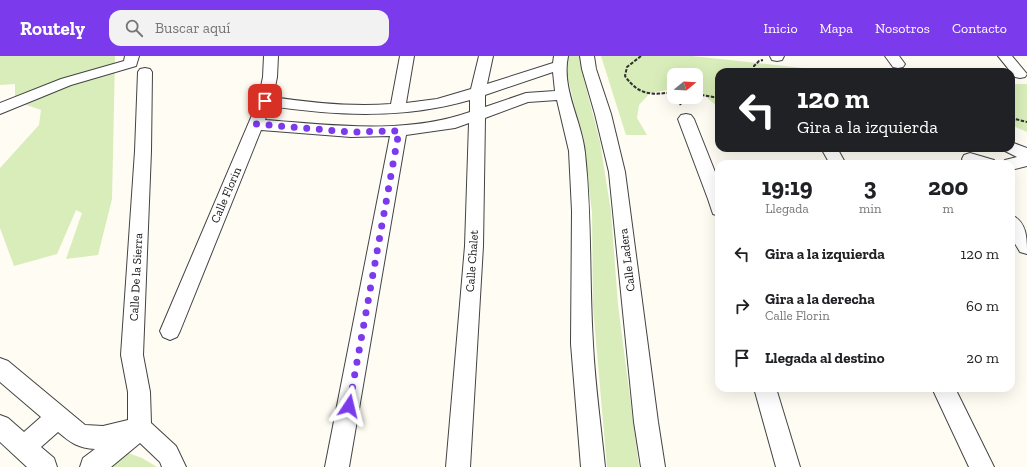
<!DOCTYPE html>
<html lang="es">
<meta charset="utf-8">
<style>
:root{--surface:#fff;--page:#f2f2f2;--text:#202124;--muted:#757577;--accent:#7c3aed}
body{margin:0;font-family:"Zilla Slab",serif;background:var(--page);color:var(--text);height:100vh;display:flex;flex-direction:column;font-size:15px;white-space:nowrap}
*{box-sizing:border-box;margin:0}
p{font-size:13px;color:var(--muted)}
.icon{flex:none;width:22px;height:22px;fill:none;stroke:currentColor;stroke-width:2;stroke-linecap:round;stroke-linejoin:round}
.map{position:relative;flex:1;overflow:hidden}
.drawer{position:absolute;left:715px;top:104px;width:300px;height:232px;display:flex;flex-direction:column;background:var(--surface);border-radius:12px;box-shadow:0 4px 16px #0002}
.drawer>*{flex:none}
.hud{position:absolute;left:715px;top:12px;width:300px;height:84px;border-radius:12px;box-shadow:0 4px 16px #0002;background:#202124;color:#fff;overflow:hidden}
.needle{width:26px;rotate:72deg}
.fabs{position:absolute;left:667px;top:12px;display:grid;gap:8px}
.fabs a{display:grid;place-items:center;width:36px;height:36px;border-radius:8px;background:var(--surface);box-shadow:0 4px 16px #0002;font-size:20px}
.pin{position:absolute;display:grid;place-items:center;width:34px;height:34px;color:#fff;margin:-17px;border-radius:8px;box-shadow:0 2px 6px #0006}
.me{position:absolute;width:44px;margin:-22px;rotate:10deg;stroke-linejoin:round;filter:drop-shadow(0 0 3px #0008)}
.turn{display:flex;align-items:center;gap:14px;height:84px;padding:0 16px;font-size:18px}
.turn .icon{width:52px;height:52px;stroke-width:2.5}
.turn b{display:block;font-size:28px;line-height:34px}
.eta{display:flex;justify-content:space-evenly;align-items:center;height:68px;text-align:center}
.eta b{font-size:24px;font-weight:700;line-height:28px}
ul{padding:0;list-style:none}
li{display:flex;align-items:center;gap:12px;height:52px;padding:0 16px}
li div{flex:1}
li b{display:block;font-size:15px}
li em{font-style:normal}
header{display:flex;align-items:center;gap:24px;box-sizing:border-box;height:56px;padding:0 20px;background:var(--accent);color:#fff}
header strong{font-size:19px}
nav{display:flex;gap:22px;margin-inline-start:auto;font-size:14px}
.search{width:280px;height:36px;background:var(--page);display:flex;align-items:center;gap:10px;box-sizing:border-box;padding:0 14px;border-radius:12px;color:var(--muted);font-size:15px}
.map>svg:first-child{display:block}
</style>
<header>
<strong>Routely</strong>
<div class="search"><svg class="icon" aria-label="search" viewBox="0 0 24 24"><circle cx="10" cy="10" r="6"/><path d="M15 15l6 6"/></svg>Buscar aquí</div>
<nav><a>Inicio</a><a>Mapa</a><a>Nosotros</a><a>Contacto</a></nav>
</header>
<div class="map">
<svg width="1027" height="411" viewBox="0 0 1027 411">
<rect width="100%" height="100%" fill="#fffcf3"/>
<g fill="#d8edb9">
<polygon points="0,0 115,0 112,143 98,199 66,203 82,157 76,154 57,198 14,210 0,172 0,112 39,69 41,54 15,45 15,28 0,29"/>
<polygon points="568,0 581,0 583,20 600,86 611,156 618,249 639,411 607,411 593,251 592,156 583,86 567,18"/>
<polygon points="601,0 692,0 839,16 719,16 719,52 699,35 696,35 696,19 674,19 674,33 650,37 639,49 637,62 647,79 626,79"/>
<polygon points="1011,28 1027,28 1027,76 1011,69"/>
<polygon points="128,397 142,402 157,411 103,411 121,399"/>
</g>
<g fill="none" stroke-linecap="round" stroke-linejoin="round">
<g stroke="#434343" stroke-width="2">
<g id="minor">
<polygon points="125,0 139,0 136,10 71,29 0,58 0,47 61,23 124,5"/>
<path d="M264,0H278L277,21L273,41C312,47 352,51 391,48L400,0H414L406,47L437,43L471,33L479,0H493L487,28L553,7L554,0H568C561,33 582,65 585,97C592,161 589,224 593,288C595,329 601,370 605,411H581L571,288L572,155L569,95L557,44L528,46L485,62L483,190L470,411H446L465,190L469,67L455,72L406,79L349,411H325L390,80L351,81L261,74L180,275L177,281L170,284L163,281L160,275L258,45L263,21ZM553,16L555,35L526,37L485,51V39ZM470,44V56C404,79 333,69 265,64L270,50C338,60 404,63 470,44Z"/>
<polygon points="580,0 594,0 596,13 611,58 625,116 658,366 665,411 641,411 634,366 609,116 595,58 582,13"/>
<polygon points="770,0 784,0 782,4 777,5 772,4"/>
<polygon points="885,0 899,0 905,8 903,11 898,12 893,11"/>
<polygon points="998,0 1012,0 1027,18 1025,21 1020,22 1015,21"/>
<path d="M145,12L150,13L152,16L151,95L143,299L150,336L151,367L176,390L186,411H162L160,406L140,387L111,411H80L83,402L95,393C78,392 71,387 58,376L41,391L54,402L57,411H27L0,386V359L8,362L24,376L41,361L0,326V302L8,305L85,369L103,370L128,364V336L121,299L135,95L138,16L140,13Z"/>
<polygon points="686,58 691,59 694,63 719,126 719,160 713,158 708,143 678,63 681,59"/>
<polygon points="1011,86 1027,92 1027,110 1011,114 1011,108 1003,108 1005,104 1017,101 1005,95 1004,92 1011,92"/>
<polygon points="821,92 837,92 846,108 830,108"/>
<polygon points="970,97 994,104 996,108 964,107 962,103 964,99"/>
<path d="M1011,159C1027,165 1027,183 1027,198L1020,196L1011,181Z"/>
<polygon points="754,332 776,332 800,411 776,411"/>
<polygon points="932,332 955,332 994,411 969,411"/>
</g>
</g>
<g stroke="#323232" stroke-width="2" stroke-dasharray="3.5 1.5" stroke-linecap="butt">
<path d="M641,0L627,11L625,20C639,40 652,39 674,36"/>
<polyline points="754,16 754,10 759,5 763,4"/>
<polyline points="696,38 719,42"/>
<polyline points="678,41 681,50"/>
<polyline points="1011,51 1014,31"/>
<polyline points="1011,62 1027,66"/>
</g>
<use href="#minor" fill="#fff" fill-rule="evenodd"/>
</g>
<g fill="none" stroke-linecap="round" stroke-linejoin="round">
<polyline stroke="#7c3aed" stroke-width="7" stroke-dasharray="0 12.6" points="265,45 256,68 351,76 399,75 349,350"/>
</g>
<g text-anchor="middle" stroke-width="4" stroke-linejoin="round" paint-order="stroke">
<g font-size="12" fill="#101010" stroke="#fff">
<text transform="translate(226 139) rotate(-67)" y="4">Calle Florin</text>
<text transform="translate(627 204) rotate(-97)" y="4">Calle Ladera</text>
<text transform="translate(472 205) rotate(-86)" y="4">Calle Chalet</text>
<text transform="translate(136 221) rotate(-87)" y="4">Calle De la Sierra</text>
</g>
</g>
</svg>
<div class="fabs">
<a><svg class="needle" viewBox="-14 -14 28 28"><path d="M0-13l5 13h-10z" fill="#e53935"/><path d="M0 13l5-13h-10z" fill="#757577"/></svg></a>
</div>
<div class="pin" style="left:265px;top:45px;background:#d93025"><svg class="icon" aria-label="arrive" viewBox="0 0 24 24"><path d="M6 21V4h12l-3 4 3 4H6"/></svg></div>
<svg class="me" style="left:349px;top:350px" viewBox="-20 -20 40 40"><path d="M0-17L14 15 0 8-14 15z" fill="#7c3aed" stroke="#fff" stroke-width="4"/></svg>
<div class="hud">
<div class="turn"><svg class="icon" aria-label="left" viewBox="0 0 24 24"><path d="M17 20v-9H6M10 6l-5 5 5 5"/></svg><div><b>120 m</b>Gira a la izquierda</div></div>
</div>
<section class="drawer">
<div class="eta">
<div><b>19:19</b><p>Llegada</p></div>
<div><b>3</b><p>min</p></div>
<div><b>200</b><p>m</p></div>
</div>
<ul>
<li><svg class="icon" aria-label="left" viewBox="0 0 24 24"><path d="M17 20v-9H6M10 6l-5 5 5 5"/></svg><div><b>Gira a la izquierda</b></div><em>120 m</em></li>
<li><svg class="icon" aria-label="right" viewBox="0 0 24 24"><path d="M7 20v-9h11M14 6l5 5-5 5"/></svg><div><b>Gira a la derecha</b><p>Calle Florin</p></div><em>60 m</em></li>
<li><svg class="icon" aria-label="arrive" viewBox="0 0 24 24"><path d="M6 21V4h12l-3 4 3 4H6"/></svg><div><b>Llegada al destino</b></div><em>20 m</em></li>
</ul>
</section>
</div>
